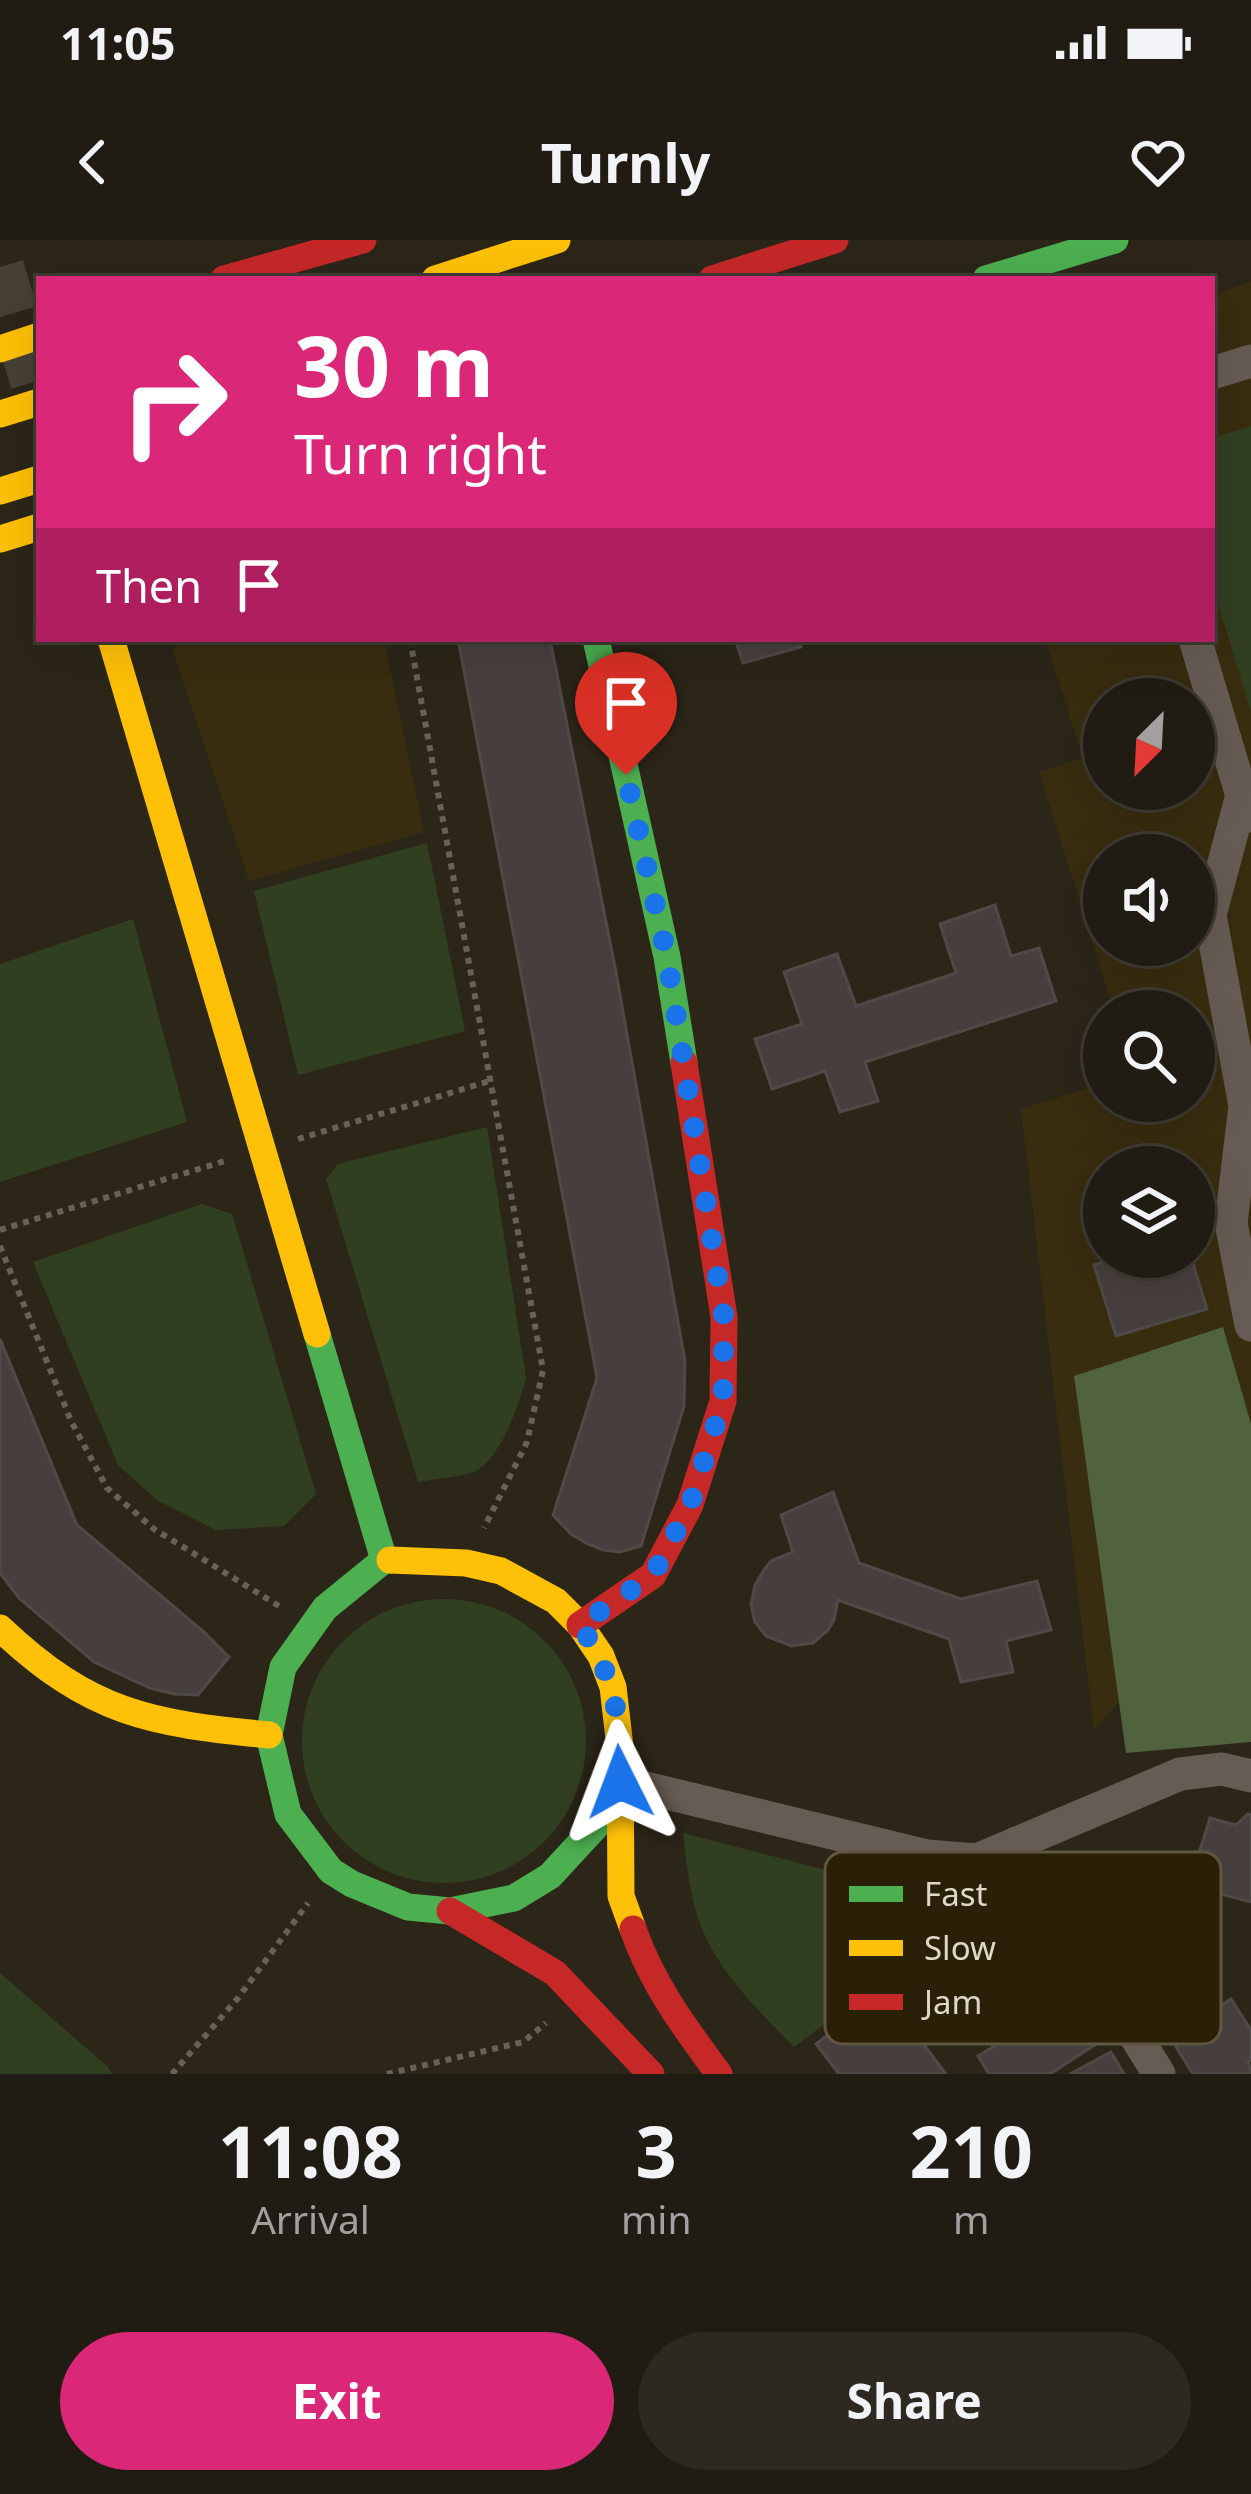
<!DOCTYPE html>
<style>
:root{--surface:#211c13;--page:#2d2921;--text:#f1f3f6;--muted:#a2a1a0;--line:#3e3a33;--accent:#db2777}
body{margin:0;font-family:"Noto Sans",sans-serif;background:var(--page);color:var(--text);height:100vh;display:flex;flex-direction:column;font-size:45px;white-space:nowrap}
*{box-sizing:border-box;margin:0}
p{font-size:39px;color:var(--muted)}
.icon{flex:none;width:66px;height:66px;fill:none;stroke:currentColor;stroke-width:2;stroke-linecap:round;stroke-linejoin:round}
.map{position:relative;height:1834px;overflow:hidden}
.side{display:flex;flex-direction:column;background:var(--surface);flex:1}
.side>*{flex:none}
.guide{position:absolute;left:36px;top:36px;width:1179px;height:366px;border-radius:0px;box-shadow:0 12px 48px #0002,0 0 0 3px var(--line);background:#db2777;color:#fff;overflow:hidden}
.needle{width:78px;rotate:204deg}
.tools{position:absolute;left:1083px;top:438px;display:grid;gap:24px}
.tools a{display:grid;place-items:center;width:132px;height:132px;border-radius:50%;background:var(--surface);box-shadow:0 12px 48px #0002,0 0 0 3px var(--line);font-size:60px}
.pin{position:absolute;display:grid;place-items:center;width:102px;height:102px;color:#fff;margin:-123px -51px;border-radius:50% 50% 50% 0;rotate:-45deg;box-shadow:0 0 12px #0007}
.pin .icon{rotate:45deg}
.me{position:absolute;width:132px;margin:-66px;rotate:357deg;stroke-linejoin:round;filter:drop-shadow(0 0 9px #0008)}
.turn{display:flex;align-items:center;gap:42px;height:252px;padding:0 60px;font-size:54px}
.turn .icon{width:156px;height:156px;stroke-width:2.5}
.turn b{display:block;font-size:84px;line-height:102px}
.then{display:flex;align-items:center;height:114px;padding:0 60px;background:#0003;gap:24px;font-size:45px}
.eta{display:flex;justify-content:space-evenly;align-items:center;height:204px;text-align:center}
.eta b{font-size:72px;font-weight:700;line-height:84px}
.cta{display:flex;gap:24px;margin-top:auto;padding:24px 60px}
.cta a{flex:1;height:138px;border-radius:72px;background:var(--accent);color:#fff;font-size:48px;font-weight:700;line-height:138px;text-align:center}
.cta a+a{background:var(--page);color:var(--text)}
.status{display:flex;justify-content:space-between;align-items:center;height:84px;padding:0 60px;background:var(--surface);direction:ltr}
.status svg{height:33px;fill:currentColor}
header{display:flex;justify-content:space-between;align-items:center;height:156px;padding:0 60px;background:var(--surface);font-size:54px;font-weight:700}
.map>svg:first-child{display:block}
</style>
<div class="status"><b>11:05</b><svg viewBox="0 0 49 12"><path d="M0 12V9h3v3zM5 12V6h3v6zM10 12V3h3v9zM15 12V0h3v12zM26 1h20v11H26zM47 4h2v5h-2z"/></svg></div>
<header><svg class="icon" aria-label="back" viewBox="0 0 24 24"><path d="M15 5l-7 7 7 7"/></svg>Turnly<svg class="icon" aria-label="heart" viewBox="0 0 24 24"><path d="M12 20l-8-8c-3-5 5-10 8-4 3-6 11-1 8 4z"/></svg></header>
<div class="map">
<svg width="1251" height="1834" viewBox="0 0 1251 1834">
<rect width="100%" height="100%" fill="#2c2619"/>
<g fill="#392d0f" fill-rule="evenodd">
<path d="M1251,41V1313L1094,1490L1021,869L1104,843V861H1194V771H1114L1039,532L1083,518L1045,399H1212V55ZM1104,459H1194V549H1104ZM1104,615H1194V705H1104ZM1104,927H1194V1017H1104Z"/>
<polygon points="199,399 384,399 424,592 249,641 172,408"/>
</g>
<g fill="#313f21">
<polygon points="1251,186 1251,472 1212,343 1212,198"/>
<polygon points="427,603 465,791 298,835 254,651"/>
<polygon points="133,679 187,882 0,942 0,724"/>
<path d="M487,887L526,1138C519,1164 502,1216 476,1231C464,1237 433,1239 418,1242L326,939L338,924Z"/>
<polygon points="202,964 232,974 316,1254 284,1286 216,1290 157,1260 118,1225 33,1022"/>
<circle cx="444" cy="1501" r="142"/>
<path d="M683,1593L907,1651L923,1692L895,1731L794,1807C759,1771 720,1734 701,1686C689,1656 687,1624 683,1593Z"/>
<polygon points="0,1733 108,1827 112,1834 0,1834"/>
</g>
<polygon fill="#50623e" points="1223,1087 1251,1184 1251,1502 1126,1513 1074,1136"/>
<g fill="#473f3e" stroke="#4f4948" stroke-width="3">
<polygon points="458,399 550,399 616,732 685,1121 684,1166 641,1306 620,1312 603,1310 586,1303 571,1294 553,1275 597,1138"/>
<polygon points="735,399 799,399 801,407 743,423"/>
<polygon points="995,665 1011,716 1039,708 1056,761 865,822 878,861 840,872 825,831 772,849 755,799 802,784 784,732 837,714 856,766 956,733 940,684"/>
<polygon points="1123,1017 1191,1017 1207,1069 1116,1096 1094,1025"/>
<polygon points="0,1099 77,1285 204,1392 229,1417 198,1455 174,1454 150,1448 94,1422 19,1358 0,1333"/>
<polygon points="833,1252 859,1323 961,1359 1037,1341 1051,1390 1006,1401 1013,1432 961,1442 949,1399 838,1360 834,1380 828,1390 813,1403 791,1406 766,1396 755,1382 751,1365 755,1345 764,1330 771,1321 793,1312 781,1275"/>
<polygon points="1248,1574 1251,1575 1251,1662 1195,1647 1201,1628 1195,1626 1210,1578 1236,1585"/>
<polygon points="1065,1723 1110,1795 1050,1834 989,1834 978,1816 993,1807 988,1799 1006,1789 999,1777 1005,1773 1000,1764"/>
<polygon points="884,1752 946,1834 839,1834 816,1804"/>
<polygon points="1231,1759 1251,1790 1251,1820 1248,1822 1251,1832 1247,1834 1193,1834 1173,1802 1183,1794 1180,1791"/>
<polygon points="1111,1812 1124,1834 1070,1834"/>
</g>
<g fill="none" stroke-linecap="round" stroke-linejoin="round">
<polyline stroke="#474134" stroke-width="48" stroke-dasharray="48 24" stroke-linecap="butt" points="0,27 39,158"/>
<g stroke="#696159" stroke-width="6" stroke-dasharray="6 6" stroke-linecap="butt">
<polyline points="410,399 543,1130 527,1202 484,1288"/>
<polyline points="298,899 490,841"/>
<polyline points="0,990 228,920"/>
<polyline points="0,1006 71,1181 107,1248 154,1289 279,1366"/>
<polyline points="172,1834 238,1758 308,1663"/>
<polyline points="387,1834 523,1802 546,1783"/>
</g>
<g stroke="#675c53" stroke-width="33">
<polyline points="1212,133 1251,121"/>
<polyline points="1195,399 1248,576"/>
<polyline points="1242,555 1210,675 1245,866 1231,983 1251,1085"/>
<polyline points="621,1542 927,1616 977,1620 1180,1534 1222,1529 1251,1536"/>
<polyline points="1016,1603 1159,1834"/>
</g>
<g stroke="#4caf50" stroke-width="27">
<polyline points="986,39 1115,0"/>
<polyline points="596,399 667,717 684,823"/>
<polyline points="317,1094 384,1320"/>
<polyline points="390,1320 384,1320 325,1368 283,1427 269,1495 288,1574 331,1631 352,1644 408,1667 450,1671 514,1658 550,1636 597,1585 620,1507"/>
</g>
<g stroke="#ffc107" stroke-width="27">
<polyline points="435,39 557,0"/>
<polyline points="0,109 39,96"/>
<polyline points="0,174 39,162"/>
<polyline points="0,251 39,239"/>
<polyline points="0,299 39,287"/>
<polyline points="111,399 317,1094"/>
<polyline points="390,1320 466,1323 501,1331 556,1361 580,1385 601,1416 613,1447 620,1507 621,1656 633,1689"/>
<path d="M0,1388C91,1474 149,1483 269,1495"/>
</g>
<g stroke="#c62828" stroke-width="27">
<polyline points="224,39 363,0"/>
<polyline points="712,39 835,0"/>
<polyline points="580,1385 653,1335 690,1265 723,1161 724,1077 684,823"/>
<polyline points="450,1671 555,1733 651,1834"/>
<path d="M633,1689C652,1744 685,1788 719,1834"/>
</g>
</g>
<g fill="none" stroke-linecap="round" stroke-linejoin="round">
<path stroke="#1a73e8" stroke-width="21" stroke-dasharray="0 37.8" d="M620,1542C620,1475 617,1441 580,1385L653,1335L690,1265L723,1161L724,1077L667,717L626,535"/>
</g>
<rect x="825" y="1612" width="396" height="192" rx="18" fill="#2a1f07" stroke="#605642" stroke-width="3"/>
<rect x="849" y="1646" width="54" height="16" fill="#4caf50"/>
<rect x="849" y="1700" width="54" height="16" fill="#ffc107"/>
<rect x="849" y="1754" width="54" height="16" fill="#c62828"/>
<g font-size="33" fill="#dfd8ca">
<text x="924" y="1666">Fast</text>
<text x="924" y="1720">Slow</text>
<text x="924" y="1774">Jam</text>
</g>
</svg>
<div class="tools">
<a><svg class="needle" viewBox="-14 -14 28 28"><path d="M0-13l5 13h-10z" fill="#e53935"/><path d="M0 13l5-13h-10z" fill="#a2a1a0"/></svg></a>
<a><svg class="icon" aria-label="sound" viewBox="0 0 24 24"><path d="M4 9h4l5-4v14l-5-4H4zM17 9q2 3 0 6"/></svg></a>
<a><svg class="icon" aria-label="search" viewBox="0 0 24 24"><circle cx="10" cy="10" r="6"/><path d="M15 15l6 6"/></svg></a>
<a><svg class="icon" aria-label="layers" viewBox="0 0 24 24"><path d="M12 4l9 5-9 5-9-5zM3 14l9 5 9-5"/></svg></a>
</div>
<div class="pin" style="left:626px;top:535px;background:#d93025"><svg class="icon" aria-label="arrive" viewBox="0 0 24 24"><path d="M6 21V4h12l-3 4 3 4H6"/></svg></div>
<svg class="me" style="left:620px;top:1542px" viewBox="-20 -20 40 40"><path d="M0-17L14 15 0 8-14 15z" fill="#1a73e8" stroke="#fff" stroke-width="4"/></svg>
<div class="guide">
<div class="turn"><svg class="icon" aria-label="right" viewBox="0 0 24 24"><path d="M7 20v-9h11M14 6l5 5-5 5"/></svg><div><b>30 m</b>Turn right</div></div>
<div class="then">Then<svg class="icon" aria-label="arrive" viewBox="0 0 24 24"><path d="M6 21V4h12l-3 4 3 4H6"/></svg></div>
</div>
</div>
<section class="side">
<div class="eta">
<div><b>11:08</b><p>Arrival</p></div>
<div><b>3</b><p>min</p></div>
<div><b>210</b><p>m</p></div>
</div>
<div class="cta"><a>Exit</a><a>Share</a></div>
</section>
